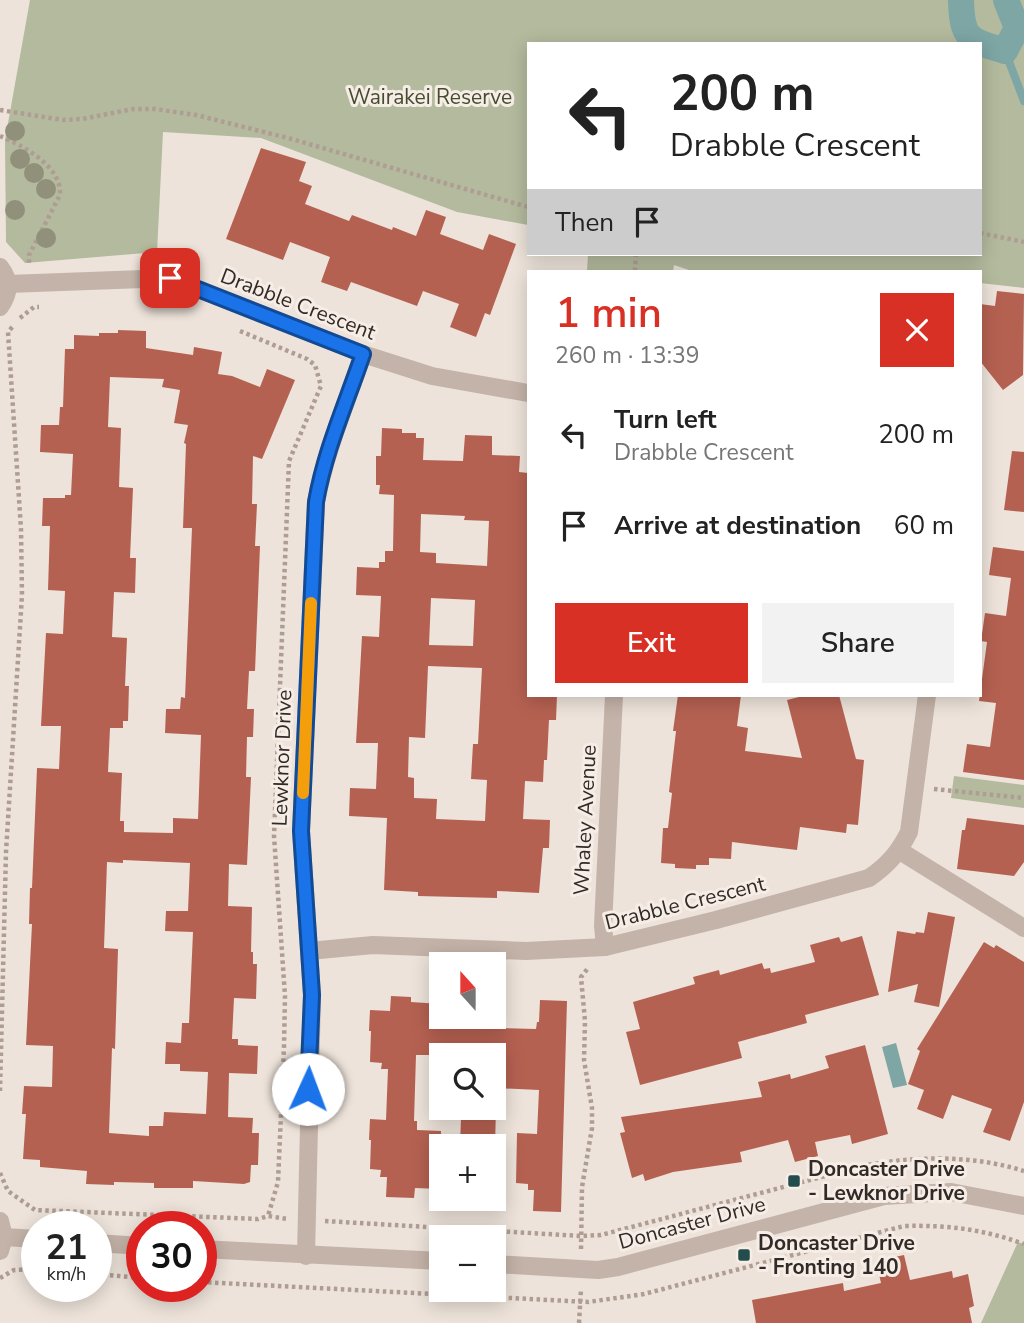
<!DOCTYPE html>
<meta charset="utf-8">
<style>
:root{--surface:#fff;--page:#f2f2f2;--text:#222;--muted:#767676;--accent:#d93025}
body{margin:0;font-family:"Nunito Sans",sans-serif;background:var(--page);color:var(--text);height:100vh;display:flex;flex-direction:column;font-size:26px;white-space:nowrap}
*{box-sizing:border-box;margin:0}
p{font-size:23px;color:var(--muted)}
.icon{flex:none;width:38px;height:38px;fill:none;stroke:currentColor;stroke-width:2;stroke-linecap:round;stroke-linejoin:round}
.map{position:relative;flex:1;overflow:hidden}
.details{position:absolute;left:527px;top:270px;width:455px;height:427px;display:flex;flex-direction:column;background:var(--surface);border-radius:0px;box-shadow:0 4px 18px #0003}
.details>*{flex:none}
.top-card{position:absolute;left:527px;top:42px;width:455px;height:214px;border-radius:0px;box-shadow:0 4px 18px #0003;background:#fff;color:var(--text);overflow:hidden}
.needle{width:46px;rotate:339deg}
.tools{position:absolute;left:429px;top:952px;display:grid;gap:14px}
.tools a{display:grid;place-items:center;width:77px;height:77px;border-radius:0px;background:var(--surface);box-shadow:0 4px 18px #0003;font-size:35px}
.speed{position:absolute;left:21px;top:1211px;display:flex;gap:14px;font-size:35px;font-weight:700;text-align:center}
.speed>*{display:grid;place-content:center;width:91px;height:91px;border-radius:50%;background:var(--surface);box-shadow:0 4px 18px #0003;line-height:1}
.speed small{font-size:18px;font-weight:400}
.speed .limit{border:10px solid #d22;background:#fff;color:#111}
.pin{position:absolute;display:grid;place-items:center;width:60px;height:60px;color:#fff;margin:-30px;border-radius:14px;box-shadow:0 4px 10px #0006}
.me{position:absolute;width:77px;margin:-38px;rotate:2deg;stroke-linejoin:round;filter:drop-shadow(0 0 5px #0008)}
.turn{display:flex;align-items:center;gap:24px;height:147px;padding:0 28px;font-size:32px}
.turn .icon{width:91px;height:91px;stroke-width:2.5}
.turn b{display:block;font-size:49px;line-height:60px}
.then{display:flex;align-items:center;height:66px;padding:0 28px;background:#0003;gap:14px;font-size:26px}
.round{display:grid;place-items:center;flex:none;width:74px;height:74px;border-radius:0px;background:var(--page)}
.head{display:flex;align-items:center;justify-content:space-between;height:119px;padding:0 28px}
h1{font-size:42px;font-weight:600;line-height:52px;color:var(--accent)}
.cta{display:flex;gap:14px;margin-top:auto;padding:14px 28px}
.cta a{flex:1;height:80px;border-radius:0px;background:var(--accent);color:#fff;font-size:28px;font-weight:600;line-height:80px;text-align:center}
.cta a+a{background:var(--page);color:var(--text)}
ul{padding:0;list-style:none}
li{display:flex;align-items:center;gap:21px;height:91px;padding:0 28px}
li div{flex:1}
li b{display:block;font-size:26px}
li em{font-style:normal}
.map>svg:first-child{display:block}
</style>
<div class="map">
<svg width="1024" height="1323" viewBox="0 0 1024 1323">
<rect width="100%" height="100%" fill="#ede3da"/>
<g fill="#b3ba9d">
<polygon points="30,0 1024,0 1024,288 980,283 980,271 692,271 674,265 673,271 587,271 588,254 980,254 980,44 528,44 528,225 457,212 261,138 163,132 157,252 25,263 6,242 5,140"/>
<polygon points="954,776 1024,785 1024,808 951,798"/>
<polygon points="1018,1242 1024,1244 1024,1323 981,1323"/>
</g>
<polygon fill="#7da6a5" points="896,1043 907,1085 893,1088 882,1047"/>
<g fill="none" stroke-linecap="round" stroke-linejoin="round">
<polyline stroke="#7da6a5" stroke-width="8" points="1005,51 1024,101"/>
<path stroke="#7da6a5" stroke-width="26" d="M961,0C962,40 969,40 1005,51L1017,28L1006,0"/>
</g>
<g fill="#b56151" fill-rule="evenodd">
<polygon points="261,148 306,162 299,181 312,186 305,204 349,221 352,215 392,230 393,227 416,236 426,210 446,217 440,234 483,250 489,234 516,244 490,315 485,313 476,337 450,327 459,304 423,291 417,306 351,282 347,291 321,282 330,257 290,242 283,260 226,239"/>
<polygon points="997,291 1024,294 1023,375 1003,390 980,361 980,304 995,306"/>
<path d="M118,330L146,331V348L193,355L194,347L222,352L218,374L232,376L260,387L267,369L295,380L262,459L253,456L252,504H257L255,546H260L255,671H249L247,709H254L253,737H247L246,777H251L247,865L229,864L228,906L252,907L251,952H253V964H257L256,999L234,998L232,1039H238V1045L258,1046L257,1074L229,1073L228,1117L253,1118L252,1133H259L258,1165H251L250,1182L244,1184L193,1181V1188H154V1183L114,1182V1185L86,1184L87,1171L40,1167V1160L23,1159L26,1114H22L24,1086L52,1087L53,1046L26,1045L32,924H29L30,888H32L37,768L59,769L61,726H41L46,633L63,634L65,591L48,590L50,526H42L43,498H65V495H71L73,454L40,452L41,425H59L60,407H63L65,349H74V335L99,336V333H118ZM110,377L164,379L162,387L180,390L174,423L188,425L184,443L186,444L183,528H192L185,698L181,697L180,709H166L165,733L201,735L198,819L173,818V833L124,832V821H120L122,773L108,772L110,728H123V721H128L129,686H125L127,638L112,637L114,592L135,593L136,558H130L133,488L119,487L121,428L108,427ZM123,860L190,863L188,911H166L165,931L193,932L189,1023H182L181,1043L166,1042L165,1064H180V1071L208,1072L206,1114L164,1112L163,1126H149V1136L109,1133L112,1048L115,1049L118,949L104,948L107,862L123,863Z"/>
<path d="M382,428L402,429V433H416V438H424L423,460L463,461L465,435L492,436V455L520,456L519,472L528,473V695H557L556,720H549L547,760H544L543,782L525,781L523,819L550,820L549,848H543L539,893L497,891V898L418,896V892L384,890L387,818L349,816L350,788L376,789L378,743H356L362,636L379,637L381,596L356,595L357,567L379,568V562H385V551H393L394,495L379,494L380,485H376V456H381ZM421,514L465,516L464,520L489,521L487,566L436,563V553L420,552ZM431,598L475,600L473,646L429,645ZM428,666L482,668L478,744H473L471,779L487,780L485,821L436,819L437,799L414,798V778L408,777L409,737L425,738Z"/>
<polygon points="1012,451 1024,452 1024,512 1004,510"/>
<polygon points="993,547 1024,551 1024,780 963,772 967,744 990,747 996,703 979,701 987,642 981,641 985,613 1006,616 1011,578 989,575"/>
<polygon points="678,695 741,695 737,726 748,728 745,751 802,758 787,700 807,695 839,695 856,759 864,760 858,825 847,824 846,833 800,827 797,850 732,842 731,859 709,858 709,865 696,865 696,869 675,868 675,864 661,863 663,828 668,828 672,793 669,792 676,731 673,731"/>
<polygon points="967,818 1024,825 1024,862 1014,876 957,869 962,830 965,830"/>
<polygon points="928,912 955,917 939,1007 914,1002 918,984 888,992 897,931 915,934 916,932 924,933"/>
<polygon points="862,936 879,995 805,1015 807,1023 738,1042 742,1058 640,1085 626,1032 640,1029 633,1002 695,984 693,977 719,970 720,975 762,963 764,969 770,968 771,973 815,962 810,945 839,937 841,942"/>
<polygon points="984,942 994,948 996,945 1024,962 1024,1102 1010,1141 983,1132 992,1109 952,1095 943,1119 917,1109 924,1090 908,1084 920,1051 917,1049"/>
<polygon points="391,996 411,997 411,1002 441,1004 441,1017 497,1017 496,1028 536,1029 537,1022 539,1022 540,1000 567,1001 561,1212 533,1211 534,1190 528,1190 528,1184 516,1183 517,1133 537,1134 539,1090 494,1088 494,1055 416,1055 414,1121 417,1121 417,1130 441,1131 441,1189 415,1188 414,1198 386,1197 387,1177 380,1177 381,1170 370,1169 371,1140 369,1140 370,1119 386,1120 388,1069 381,1069 382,1063 370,1062 371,1031 369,1031 370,1010 390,1011"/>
<polygon points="865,1045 888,1134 852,1144 850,1135 815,1142 818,1156 795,1162 788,1140 740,1152 742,1162 673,1172 645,1181 643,1174 632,1178 620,1133 625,1132 621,1117 762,1097 758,1082 790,1074 791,1079 829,1068 825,1056"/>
<polygon points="469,1108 496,1108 495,1146 460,1146 461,1118 469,1119"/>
<polygon points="904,1255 910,1280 952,1271 953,1278 968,1274 974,1306 969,1308 972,1323 756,1323 752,1300 843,1283 844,1291 881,1283 876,1261"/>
</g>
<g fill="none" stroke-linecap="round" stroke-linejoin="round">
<g stroke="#af9d93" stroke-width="4.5" stroke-dasharray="3.5 3.5" stroke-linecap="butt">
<polyline points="0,110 63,120 82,119 133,109 155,109 196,115 288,138 528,207"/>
<path d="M0,136C23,146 62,166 60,195L29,255V265"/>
<polyline points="980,233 1024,242"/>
<polyline points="635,271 636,254"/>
<polyline points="20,318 34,307 39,307"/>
<polyline points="240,331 307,359 315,365 321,386 289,461 274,836 285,996 284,1046 278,1182 268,1216"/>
<polyline points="934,789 1024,798"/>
<polyline points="0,1091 6,852 22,595 21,529 8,332 14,325"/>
<polyline points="0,1173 8,1191 35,1210 258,1219 268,1216 288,1219"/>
<path d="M325,1221L581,1236L601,1235L867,1165C919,1156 973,1155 1024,1171"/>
<polyline points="581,1249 582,1187 592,1128 592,1108 584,1060 585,1021 581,977 588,968"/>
<polyline points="96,1274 142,1278"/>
<polyline points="0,1278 14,1270 37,1269"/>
<path d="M201,1282L588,1302L644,1294L904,1226C948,1225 982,1229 1024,1244"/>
<polyline points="579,1323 581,1289"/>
</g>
<g stroke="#c4b3a8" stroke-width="18">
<path d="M0,267C10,280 10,293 0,307"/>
<polyline points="8,284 170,278 363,354 432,376 528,393"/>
<polyline points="900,851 1024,928"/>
<polyline points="605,947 603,926 614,695"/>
<path d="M309,951L373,945L526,951L605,947L716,920L869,878C888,865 899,852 909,832L927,695"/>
<path d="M306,1256L312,995L301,831L316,502C326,450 346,404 363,354"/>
</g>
<g stroke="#c4b3a8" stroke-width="18">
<polyline points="0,1221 4,1237 0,1251"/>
<polyline points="4,1237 37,1239"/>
<polyline points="96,1243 142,1246"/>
<polyline points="201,1249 441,1261"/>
<polyline points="494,1264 598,1270 618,1267 884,1196 951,1192 1024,1206"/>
</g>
</g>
<g fill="#90907b">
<circle cx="15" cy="131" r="10"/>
<circle cx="20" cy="159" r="10"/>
<circle cx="34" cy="173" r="10"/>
<circle cx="46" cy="189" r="10"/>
<circle cx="15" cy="210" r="10"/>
<circle cx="46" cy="238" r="10"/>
</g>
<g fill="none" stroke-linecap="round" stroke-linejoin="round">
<g stroke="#114b97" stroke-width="18">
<path id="route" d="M170,278L363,354C346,404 325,450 316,502L301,831L312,995L308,1089"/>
</g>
<use href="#route" stroke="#1a73e8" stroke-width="12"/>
<polyline stroke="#f59e0b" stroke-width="12" points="303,793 311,603"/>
</g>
<g fill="#234d4d" stroke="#f6ede6" stroke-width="2.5">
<rect x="787" y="1174" width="14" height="14" rx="3.5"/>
<rect x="737" y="1248" width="14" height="14" rx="3.5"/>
</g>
<g text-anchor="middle" stroke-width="6" stroke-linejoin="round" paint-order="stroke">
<g font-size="21" fill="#444c2e" stroke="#f6ede6">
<text x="430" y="104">Wairakei Reserve</text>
</g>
<g font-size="21" fill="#322a27" stroke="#f6ede6">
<text transform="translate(298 304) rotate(21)" y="7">Drabble Crescent</text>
<text transform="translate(282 758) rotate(-88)" y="7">Lewknor Drive</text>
<text transform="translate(585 820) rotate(-87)" y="7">Whaley Avenue</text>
<text transform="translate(685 903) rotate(-14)" y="7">Drabble Crescent</text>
<text transform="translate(692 1223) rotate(-15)" y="7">Doncaster Drive</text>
</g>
<g font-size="21" font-weight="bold" fill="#322a27" stroke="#f6ede6" text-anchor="start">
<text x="808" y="1176">Doncaster Drive<tspan x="808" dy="24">- Lewknor Drive</tspan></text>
<text x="758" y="1250">Doncaster Drive<tspan x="758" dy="24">- Fronting 140</tspan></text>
</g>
</g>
</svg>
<div class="tools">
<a><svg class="needle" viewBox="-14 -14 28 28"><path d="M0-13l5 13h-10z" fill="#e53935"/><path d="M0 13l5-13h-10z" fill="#767676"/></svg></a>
<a><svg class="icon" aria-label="search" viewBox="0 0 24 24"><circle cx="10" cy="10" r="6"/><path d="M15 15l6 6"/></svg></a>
<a>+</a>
<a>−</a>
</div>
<div class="speed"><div>21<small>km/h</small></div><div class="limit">30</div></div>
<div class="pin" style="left:170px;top:278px;background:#d93025"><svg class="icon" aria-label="arrive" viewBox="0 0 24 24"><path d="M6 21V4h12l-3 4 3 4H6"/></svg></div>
<svg class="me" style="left:308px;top:1089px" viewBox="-20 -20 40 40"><circle r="19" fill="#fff"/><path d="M0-13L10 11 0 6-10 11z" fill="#1a73e8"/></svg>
<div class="top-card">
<div class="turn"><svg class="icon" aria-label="left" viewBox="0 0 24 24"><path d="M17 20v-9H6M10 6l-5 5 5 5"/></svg><div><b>200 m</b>Drabble Crescent</div></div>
<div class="then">Then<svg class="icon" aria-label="arrive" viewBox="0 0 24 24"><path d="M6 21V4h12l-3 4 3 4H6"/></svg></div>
</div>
<section class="details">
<div class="head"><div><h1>1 min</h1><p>260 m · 13:39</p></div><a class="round" style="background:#d93025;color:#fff"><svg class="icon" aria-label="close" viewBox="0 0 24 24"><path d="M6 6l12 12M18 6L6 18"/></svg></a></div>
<ul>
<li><svg class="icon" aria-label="left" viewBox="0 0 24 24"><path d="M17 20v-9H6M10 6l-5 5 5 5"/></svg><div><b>Turn left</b><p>Drabble Crescent</p></div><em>200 m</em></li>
<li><svg class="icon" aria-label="arrive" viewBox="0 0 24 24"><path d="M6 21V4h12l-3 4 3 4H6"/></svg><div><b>Arrive at destination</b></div><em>60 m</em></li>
</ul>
<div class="cta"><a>Exit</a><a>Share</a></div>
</section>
</div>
